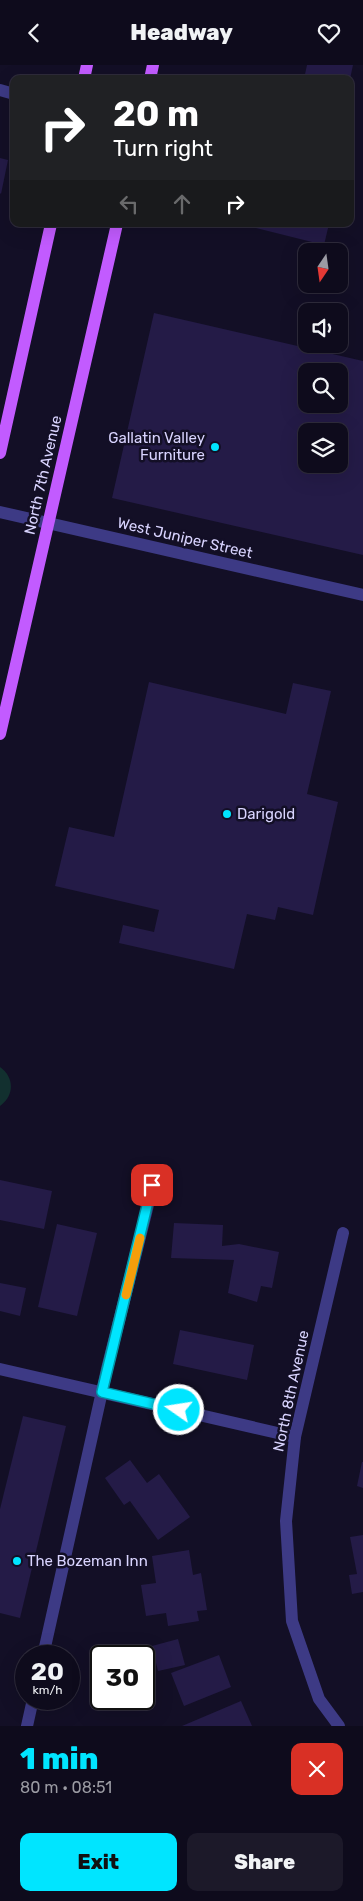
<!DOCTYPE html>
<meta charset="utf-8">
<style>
:root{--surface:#0e0b1c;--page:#1c1929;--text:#f1f3f6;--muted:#9b9ba3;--line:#2e2b3b;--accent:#00e5ff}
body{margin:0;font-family:Rubik,sans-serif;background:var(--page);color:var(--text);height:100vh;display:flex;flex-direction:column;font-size:19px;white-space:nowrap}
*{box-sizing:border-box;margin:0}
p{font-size:16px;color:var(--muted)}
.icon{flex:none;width:28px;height:28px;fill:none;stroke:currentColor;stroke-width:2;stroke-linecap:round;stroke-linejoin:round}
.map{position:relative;height:1661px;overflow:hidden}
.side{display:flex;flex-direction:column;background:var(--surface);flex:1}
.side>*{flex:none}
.banner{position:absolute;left:10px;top:10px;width:344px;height:152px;border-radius:10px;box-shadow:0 5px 20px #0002,0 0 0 1px var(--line);background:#202124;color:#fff;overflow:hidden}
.needle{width:32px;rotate:193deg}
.tools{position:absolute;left:298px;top:178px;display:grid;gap:10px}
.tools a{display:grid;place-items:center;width:50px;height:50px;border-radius:10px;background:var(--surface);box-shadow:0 5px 20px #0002,0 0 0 1px var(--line);font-size:25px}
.speed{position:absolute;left:15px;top:1580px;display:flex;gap:10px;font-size:25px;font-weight:700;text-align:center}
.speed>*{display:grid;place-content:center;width:65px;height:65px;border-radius:50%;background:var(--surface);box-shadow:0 5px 20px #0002,0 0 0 1px var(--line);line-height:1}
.speed small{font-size:12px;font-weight:400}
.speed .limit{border:2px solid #111;border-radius:8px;background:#fff;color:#111}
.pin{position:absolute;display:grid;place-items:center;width:42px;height:42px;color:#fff;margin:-21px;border-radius:10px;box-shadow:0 2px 8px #0006}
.me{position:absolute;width:55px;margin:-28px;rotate:283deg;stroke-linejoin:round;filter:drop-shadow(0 0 4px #0008)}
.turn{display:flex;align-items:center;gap:18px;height:105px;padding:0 20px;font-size:22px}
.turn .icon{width:65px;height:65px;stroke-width:2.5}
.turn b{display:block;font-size:35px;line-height:42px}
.lanes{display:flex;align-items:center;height:48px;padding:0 20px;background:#0003;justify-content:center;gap:25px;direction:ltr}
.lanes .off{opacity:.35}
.round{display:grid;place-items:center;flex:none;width:52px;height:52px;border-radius:10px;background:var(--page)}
.summary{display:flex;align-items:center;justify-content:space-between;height:85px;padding:0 20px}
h1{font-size:30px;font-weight:800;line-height:38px;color:var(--accent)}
.primary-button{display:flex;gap:10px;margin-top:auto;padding:10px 20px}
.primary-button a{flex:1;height:58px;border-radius:10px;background:var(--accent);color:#111;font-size:20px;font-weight:800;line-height:58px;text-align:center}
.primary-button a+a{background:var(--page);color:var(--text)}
header{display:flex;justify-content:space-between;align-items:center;height:65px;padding:0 20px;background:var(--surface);font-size:22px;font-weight:800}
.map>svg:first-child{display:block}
</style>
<header><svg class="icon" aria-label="back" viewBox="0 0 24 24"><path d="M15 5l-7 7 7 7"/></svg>Headway<svg class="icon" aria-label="heart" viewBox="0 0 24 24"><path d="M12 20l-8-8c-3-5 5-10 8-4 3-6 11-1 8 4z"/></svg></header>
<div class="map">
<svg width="363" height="1661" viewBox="0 0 363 1661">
<rect width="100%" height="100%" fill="#130f26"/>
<path fill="#12302f" d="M0,1002C14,1012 15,1030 0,1041Z"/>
<g fill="#241b47" fill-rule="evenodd">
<polygon points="307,0 353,0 350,14 304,14"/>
<polygon points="350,48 355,49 351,67 350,67"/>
<polygon points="0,93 8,95 1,129 0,128"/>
<polygon points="253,159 329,159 324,180 252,162"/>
<path d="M154,248L363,296V490L112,433ZM306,306H339V339H306ZM306,366H339V399H306Z"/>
<polygon points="149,617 286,649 293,618 331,626 307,729 338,737 313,850 278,842 275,855 247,849 234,904 119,878 123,860 154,867 159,845 55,821 69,762 114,772"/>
<polygon points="0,1115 52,1126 44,1164 0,1155"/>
<polygon points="174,1158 223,1160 222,1181 239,1179 279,1187 272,1223 261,1221 257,1237 228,1228 234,1195 171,1193"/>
<polygon points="57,1159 97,1168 77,1251 38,1242"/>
<polygon points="0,1218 26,1223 20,1251 0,1246"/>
<polygon points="180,1265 254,1280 247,1315 173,1299"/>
<polygon points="23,1351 66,1361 20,1553 0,1548 0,1444"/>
<polygon points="130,1395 147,1418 159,1409 190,1452 158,1475 130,1436 124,1440 105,1413"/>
<polygon points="362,1397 363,1397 363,1423 357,1421"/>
<polygon points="363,1470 363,1527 352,1529 349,1510 357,1509 350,1472"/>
<polygon points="189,1485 193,1510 201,1508 207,1545 197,1546 199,1556 168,1561 166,1548 146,1551 141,1520 156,1518 152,1491"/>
<polygon points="178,1574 185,1600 158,1606 152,1581"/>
<polygon points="219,1590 231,1622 184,1641 171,1608"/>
<polygon points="241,1636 252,1661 182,1661"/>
</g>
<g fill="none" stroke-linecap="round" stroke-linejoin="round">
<g stroke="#3d3a85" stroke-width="12">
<polyline points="0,25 14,29"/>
<polyline points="0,447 363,530"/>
<polyline points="0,1304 295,1372"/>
<polyline points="43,1591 107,1304 153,1120"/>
<polyline points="27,1661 33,1634"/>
<polyline points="339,1661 319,1634 292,1556 286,1456 295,1372 343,1168"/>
</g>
<g stroke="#c25bff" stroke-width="12">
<polyline points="84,14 87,0"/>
<polyline points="150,14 153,0"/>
<polyline points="0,388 51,159"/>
<polyline points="0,669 117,159"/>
</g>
</g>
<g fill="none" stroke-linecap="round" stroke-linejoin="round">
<g stroke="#0095a6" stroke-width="12">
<polyline id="route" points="152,1120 102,1327 179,1345"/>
</g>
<use href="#route" stroke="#00e5ff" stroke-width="9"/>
<polyline stroke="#f59e0b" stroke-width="9" points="126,1230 140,1173"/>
</g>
<g fill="#00e5ff" stroke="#130f26" stroke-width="2">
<circle cx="215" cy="382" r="5"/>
<circle cx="227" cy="749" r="5"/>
<circle cx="17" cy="1496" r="5"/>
</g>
<g text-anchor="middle" stroke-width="5" stroke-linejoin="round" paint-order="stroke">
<g font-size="15" fill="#d9d4ff" stroke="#130f26" text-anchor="start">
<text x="205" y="378" text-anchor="end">Gallatin Valley<tspan x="205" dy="17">Furniture</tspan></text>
<text x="237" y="754">Darigold</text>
<text x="27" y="1501">The Bozeman Inn</text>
</g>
<g font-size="15" fill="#d9d4ff" stroke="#130f26">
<text transform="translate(43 410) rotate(-77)" y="5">North 7th Avenue</text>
<text transform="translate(185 473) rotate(13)" y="5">West Juniper Street</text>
<text transform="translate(291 1326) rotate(-78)" y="5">North 8th Avenue</text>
</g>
</g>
</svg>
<div class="tools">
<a><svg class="needle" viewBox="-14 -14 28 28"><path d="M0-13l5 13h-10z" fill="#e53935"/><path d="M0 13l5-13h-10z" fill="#9b9ba3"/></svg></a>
<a><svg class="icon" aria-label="sound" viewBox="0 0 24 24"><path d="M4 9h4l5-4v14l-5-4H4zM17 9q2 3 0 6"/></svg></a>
<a><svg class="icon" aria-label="search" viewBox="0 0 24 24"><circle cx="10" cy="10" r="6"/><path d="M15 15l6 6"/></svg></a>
<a><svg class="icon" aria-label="layers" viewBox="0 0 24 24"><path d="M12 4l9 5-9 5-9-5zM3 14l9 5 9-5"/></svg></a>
</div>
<div class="speed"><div>20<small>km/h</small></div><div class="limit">30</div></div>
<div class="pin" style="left:152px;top:1120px;background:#d93025"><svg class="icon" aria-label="arrive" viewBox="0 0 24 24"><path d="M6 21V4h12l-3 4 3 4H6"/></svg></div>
<svg class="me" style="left:179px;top:1345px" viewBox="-20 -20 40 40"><circle r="17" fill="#00e5ff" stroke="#fff" stroke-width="3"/><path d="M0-11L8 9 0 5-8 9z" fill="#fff"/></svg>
<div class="banner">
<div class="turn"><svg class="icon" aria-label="right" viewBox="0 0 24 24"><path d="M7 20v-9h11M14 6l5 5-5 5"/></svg><div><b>20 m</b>Turn right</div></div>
<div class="lanes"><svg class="icon off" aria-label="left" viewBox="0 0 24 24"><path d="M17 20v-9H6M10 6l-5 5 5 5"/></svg><svg class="icon off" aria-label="ahead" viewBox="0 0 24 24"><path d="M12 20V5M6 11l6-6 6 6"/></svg><svg class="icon" aria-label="right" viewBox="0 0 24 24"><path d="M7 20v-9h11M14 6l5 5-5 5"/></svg></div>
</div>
</div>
<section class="side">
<div class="summary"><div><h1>1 min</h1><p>80 m · 08:51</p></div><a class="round" style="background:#d93025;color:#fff"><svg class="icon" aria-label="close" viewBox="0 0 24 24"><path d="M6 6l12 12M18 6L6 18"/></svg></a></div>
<div class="primary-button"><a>Exit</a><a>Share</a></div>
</section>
